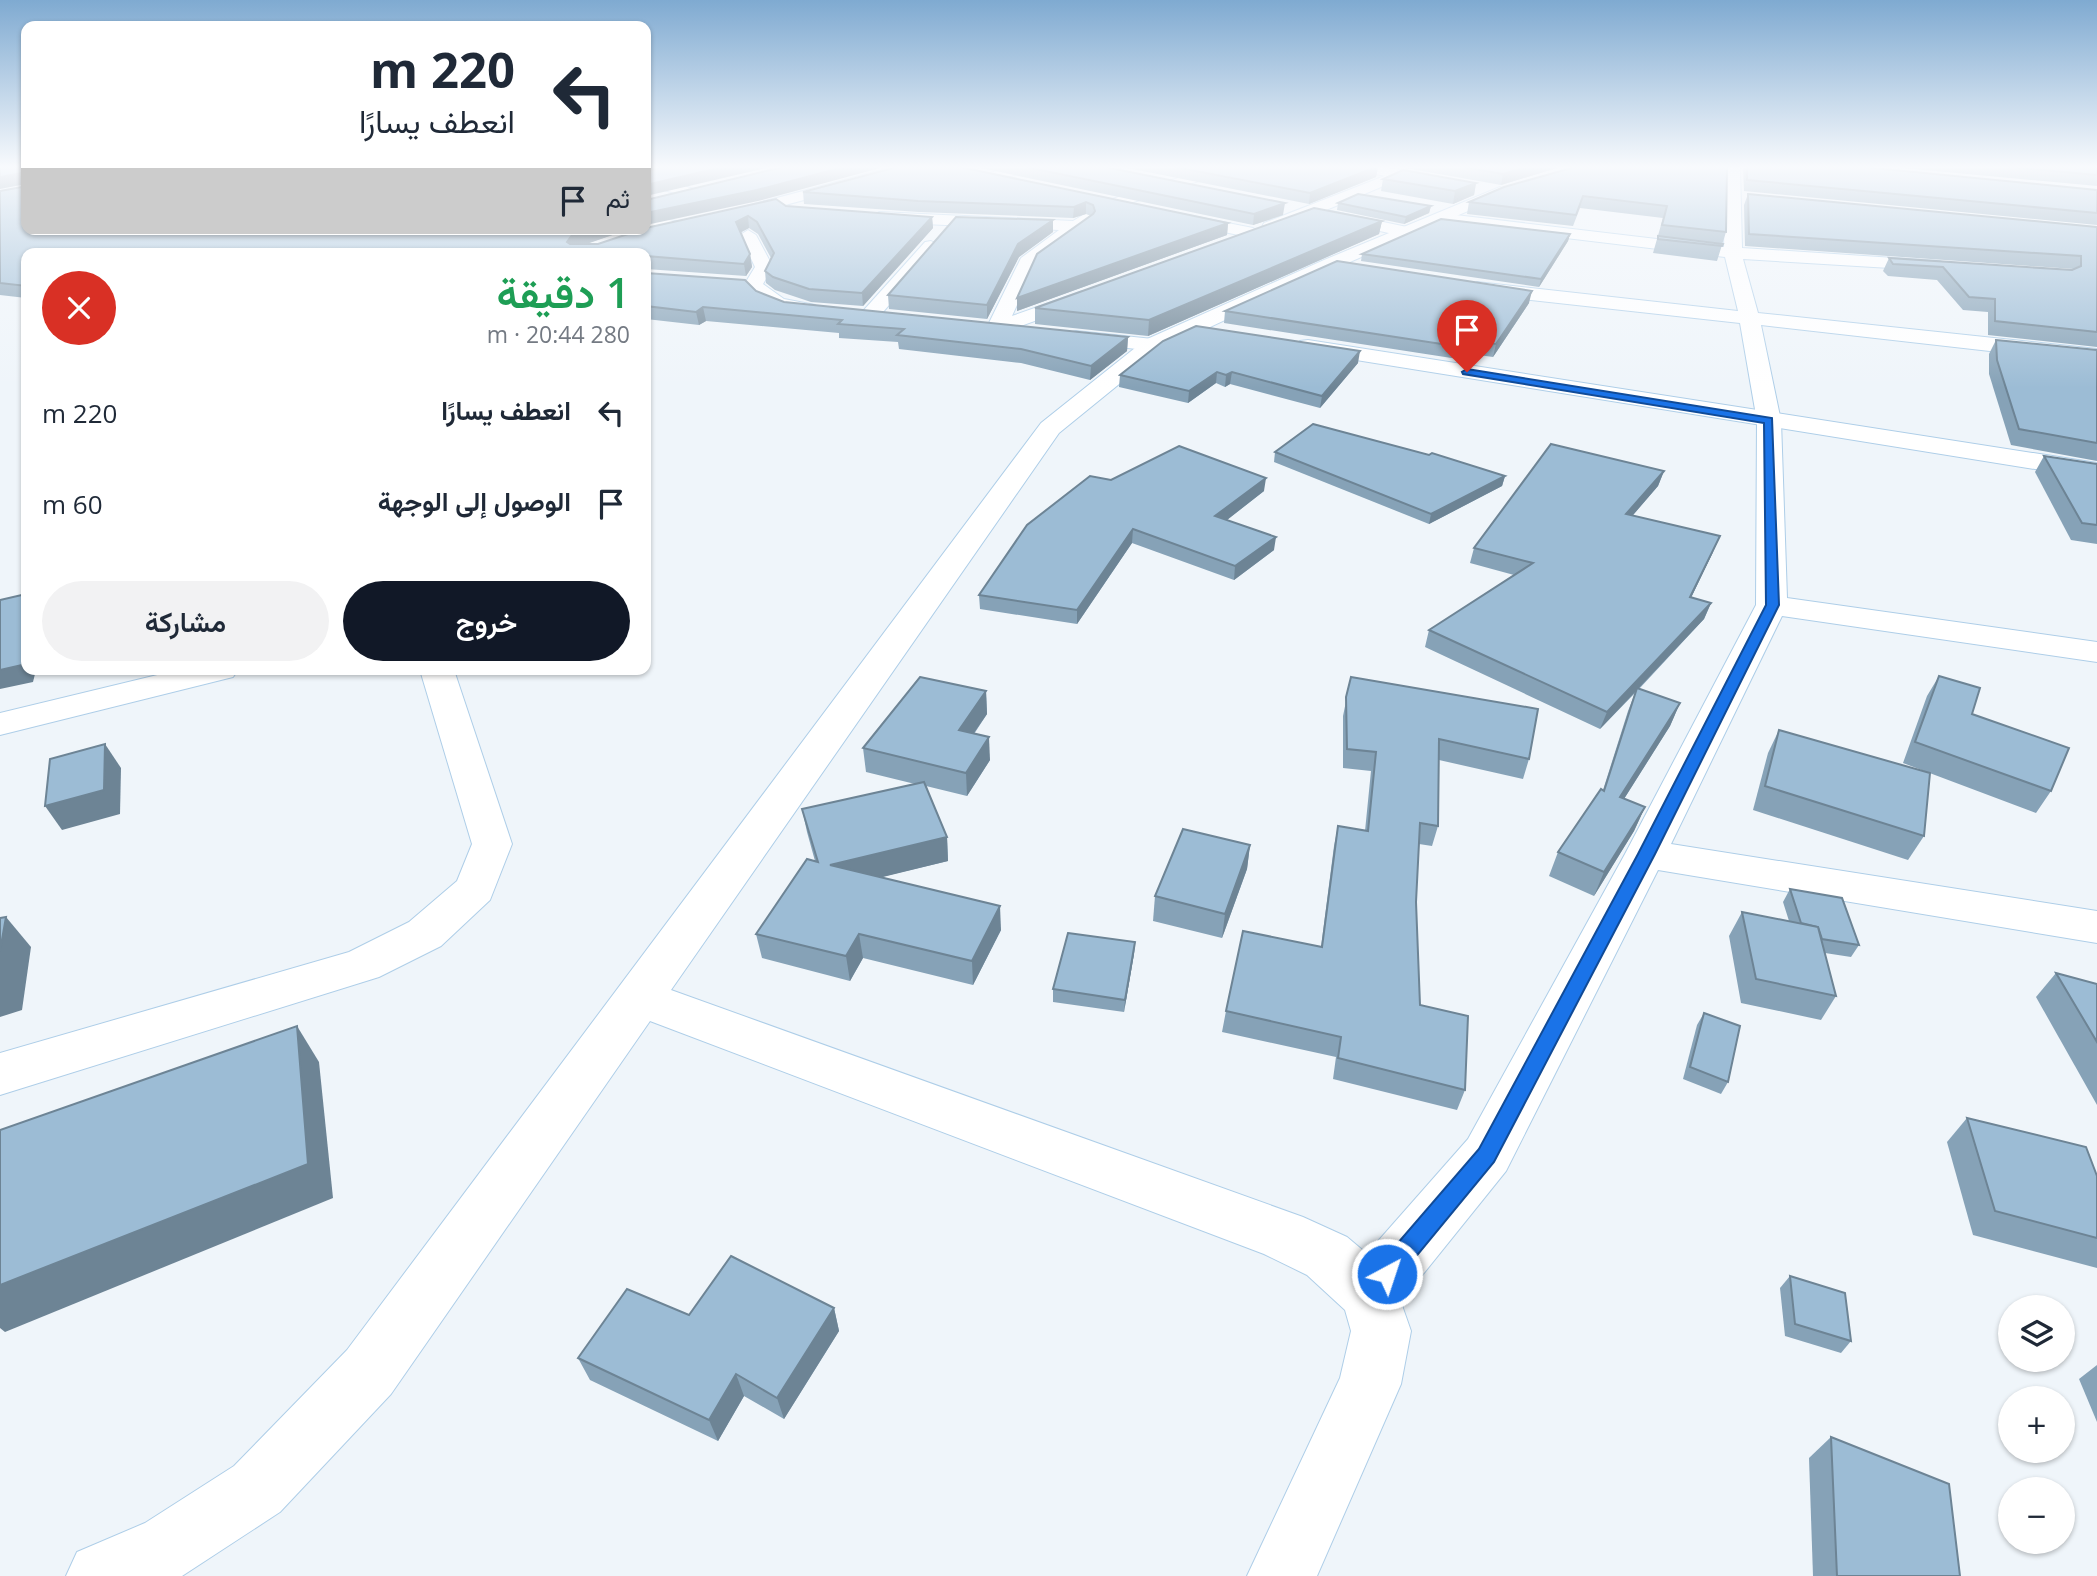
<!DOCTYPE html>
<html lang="ar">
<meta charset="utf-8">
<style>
:root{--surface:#fff;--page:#f2f2f3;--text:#1f2937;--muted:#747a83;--accent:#111827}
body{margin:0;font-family:"Open Sans",Vazirmatn,sans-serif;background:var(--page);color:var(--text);direction:rtl;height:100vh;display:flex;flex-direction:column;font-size:26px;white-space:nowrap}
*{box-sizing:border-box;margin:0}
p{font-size:23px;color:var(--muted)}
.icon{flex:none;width:38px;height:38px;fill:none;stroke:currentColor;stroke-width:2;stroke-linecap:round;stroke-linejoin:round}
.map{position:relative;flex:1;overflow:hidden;direction:ltr}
.drawer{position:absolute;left:21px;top:248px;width:630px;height:427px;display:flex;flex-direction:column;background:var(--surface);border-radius:14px;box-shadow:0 2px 5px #0004;direction:rtl}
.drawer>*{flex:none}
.banner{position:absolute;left:21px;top:21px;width:630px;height:214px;border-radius:14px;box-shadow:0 2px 5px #0004;direction:rtl;background:#fff;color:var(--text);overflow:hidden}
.buttons{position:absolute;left:1998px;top:1295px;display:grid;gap:14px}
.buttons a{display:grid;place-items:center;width:77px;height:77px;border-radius:50%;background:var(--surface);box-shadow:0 2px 5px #0004;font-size:35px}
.pin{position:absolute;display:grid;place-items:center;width:60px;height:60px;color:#fff;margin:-72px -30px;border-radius:50% 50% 50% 0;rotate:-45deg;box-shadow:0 0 7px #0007}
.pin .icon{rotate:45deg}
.me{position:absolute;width:77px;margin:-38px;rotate:40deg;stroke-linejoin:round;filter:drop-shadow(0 0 5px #0008)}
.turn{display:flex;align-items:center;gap:24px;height:147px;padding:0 21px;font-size:32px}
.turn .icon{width:91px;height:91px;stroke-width:2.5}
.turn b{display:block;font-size:49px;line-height:60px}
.then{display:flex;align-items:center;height:66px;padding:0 21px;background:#0003;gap:14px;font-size:26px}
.round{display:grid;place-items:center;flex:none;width:74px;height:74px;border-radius:37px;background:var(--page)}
.headline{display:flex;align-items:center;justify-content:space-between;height:119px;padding:0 21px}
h1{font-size:42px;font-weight:600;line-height:52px;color:#1e9e55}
.primary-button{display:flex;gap:14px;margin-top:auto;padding:14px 21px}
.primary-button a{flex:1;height:80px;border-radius:42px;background:var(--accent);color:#fff;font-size:28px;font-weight:600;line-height:80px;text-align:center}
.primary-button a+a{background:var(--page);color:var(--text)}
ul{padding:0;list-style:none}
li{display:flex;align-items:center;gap:21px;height:91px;padding:0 21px}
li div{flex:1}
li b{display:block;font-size:26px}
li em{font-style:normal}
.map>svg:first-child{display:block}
</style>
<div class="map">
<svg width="2097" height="1576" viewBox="0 0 2097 1576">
<rect width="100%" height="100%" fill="#eff5fa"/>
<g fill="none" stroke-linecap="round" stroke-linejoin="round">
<g stroke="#aecee8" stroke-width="2">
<g id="minor">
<polygon points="893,167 917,167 915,170 730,220 722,215 724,212"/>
<polygon points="1011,167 1035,167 1033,170 991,181 984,177 986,174"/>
<polygon points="1213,167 1235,167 1233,170 1118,207 1082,230 1035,265 1012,316 1083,291 1093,297 1090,301 996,335 989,333 986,329 1021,258 1059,230 879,222 871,217 879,212 1073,221 1106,201"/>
<polygon points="1726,167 1740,167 1742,248 1940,261 1949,266 1940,271 1743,259 1758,313 2097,349 2097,363 1761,325 1781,421 1787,598 2097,642 2097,662 1782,616 1671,844 2097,911 2097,943 1658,870 1506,1171 1391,1314 1370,1322 1349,1314 1341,1294 1349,1274 1468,1139 1625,854 1756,605 1757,421 1740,323 1477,294 1467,288 1477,282 1738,311 1725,257 1439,223 1431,218 1439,213 1724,247"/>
<polygon points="1400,170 1405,171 1407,174 1405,177 1276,231 1270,232 1262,227 1264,223"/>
<polygon points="646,176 698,190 701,193 693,198 646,185"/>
<polygon points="1331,211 1407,227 1415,232 1407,237 1325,219 1323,216"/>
<polygon points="1177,213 1253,228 1261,233 1253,238 1171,221 1169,218 1171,215"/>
<polygon points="646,217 713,226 721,231 713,236 646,227"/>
<path d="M748,230L756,235L773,267L763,284L784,299L815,305L818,309L815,313C790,319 763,307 746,289L744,285L755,267L740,235Z"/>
<polygon points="931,241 940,246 877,319 863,319 860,315 863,311 925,242"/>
<polygon points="1076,331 1153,339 1161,340 1164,345 1161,350 1153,351 1069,341 1066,337 1069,333"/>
<polygon points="178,670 238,670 233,677 0,735 0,713"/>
<polygon points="420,670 454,670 512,844 490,900 441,946 379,977 0,1095 0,1053 349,952 409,922 457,881 472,844"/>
</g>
</g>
<g stroke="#aecee8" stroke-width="2">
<g id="tertiary">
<polygon points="1352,167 1383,167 1446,179 1453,183 1446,187 1359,171"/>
<polygon points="1500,187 1508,192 1505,195 1336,268 1161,350 1059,433 671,990 1303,1217 1347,1237 1391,1274 1411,1331 1401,1384 1317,1576 1247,1576 1340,1378 1351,1331 1345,1310 1307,1275 1264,1254 650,1021 391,1394 280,1512 182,1576 66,1576 77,1552 145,1523 234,1466 347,1350 1041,423 1145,340 1324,260"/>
<polygon points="1308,340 2097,463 2097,479 1300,351 1297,346 1300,341"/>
</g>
</g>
<use href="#minor" fill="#fff" fill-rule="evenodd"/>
<use href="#tertiary" fill="#fff" fill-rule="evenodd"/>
</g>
<g fill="#86a2b7">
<polygon points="26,167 26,229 630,229 585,244 598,244 786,206 932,217 933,228 863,306 811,302 775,290 766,283 765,271 771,258 758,234 749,228 740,233 750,254 752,267 746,276 646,269 646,254 26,254 26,298 0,295 0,191 22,187"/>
<polygon points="897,167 1228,223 1227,235 1017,311 1017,298 1091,216 1086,214 1073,218 919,212 804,204 803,192"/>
<polygon points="976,167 1105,167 1283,215 1253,225"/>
<polygon points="1122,167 1378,167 1376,177 1309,204"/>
<polygon points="1400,167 1560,167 1501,185"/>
<polygon points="1575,167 1726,232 1717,261 1653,253 1663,218 1580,208 1573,226 1467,214 1469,202"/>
<polygon points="1743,167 1863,167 2097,190 2097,225 1744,191"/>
<polygon points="1892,167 2097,167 2097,186"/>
<polygon points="1383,179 1476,183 1474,195 1453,204 1381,191"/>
<polygon points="1748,194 2097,227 2097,347 1988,335 1988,312 1963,310 1937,280 1888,276 1883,271 1889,258 2072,270 2074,269 1745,246 1744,205"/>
<polygon points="1338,203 1431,206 1429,213 1404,224 1337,210"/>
<polygon points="1382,221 1379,234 1148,336 1035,324 1035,308"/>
<polygon points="1053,232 1019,257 987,319 889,309 888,295"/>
<polygon points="1570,234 1568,241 1539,287 1361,261 1362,254"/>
<polygon points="646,273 756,291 784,302 1128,337 1127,351 1090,380 1021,363 899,349 898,342 839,338 839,333 706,321 699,325 646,319"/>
<polygon points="1529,303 1493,357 1464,353 1458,359 1224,323 1225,311"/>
<polygon points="1996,340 2097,350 2097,461 2011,445 1989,374 1989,354"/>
<polygon points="1358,363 1320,408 1230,384 1225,387 1216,383 1188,403 1119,387 1120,375"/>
<polygon points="1275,452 1505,476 1502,486 1429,524 1274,462"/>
<polygon points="2044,456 2097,464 2097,544 2071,540 2035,472"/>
<polygon points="1664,471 1658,486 1633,515 1713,552 1691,598 1711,603 1704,619 1639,689 1680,703 1670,726 1624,799 1645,807 1634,831 1594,896 1549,876 1558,852 1603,790 1628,711 1635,693 1600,729 1425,647 1429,630 1514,575 1470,563 1474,548"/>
<polygon points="1111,480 1264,491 1227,520 1274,550 1234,580 1132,543 1077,624 980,609 979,595"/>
<polygon points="1939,676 1972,714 2051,791 2036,813 1903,763 1927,696"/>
<polygon points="1351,677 1529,759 1523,779 1439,760 1438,826 1432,846 1419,844 1416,902 1420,1005 1465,1090 1457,1110 1333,1079 1336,1057 1222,1032 1226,1011 1321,947 1334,846 1338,826 1365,831 1371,771 1343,768 1343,716"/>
<polygon points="986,691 987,714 974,734 990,760 967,796 926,786 947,837 948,861 881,877 1001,930 973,985 863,958 850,981 762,958 756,934 815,861 807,832 802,809 915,784 866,772 863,748"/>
<polygon points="1779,730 1924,836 1908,860 1753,810 1768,753"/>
<polygon points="1250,845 1247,869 1222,938 1153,921 1155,896"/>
<polygon points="1790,889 1859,945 1851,957 1825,953 1836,996 1821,1020 1741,1003 1729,936 1742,912 1789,921 1783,902"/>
<polygon points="1135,942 1134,954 1124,1012 1053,1002 1053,989"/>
<polygon points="2056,973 2097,984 2097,1105 2036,997"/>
<polygon points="1704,1013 1728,1082 1721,1094 1683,1079 1697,1025"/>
<polygon points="1967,1118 2097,1176 2097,1268 1973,1235 1947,1142"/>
<polygon points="1790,1276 1851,1341 1841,1353 1785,1336 1780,1288"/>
<polygon points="834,1308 839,1331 784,1419 744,1396 718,1441 590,1380 578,1358 689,1315"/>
<polygon points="2097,1365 2097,1422 2079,1379"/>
<polygon points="1831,1437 1960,1576 1813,1576 1809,1458"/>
</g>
<g fill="#6d8495">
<polygon points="723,167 770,167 646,196 646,185"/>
<polygon points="844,167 884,167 758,201 646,225 646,213"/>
<polygon points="1376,167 1378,167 1376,177 1309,204 1310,193"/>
<polygon points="1527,167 1560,167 1501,185 1503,174"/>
<polygon points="22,173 26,184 0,189 0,177"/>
<polygon points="1476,183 1474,195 1453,204 1455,191"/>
<polygon points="1086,202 1086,214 1073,218 1074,207"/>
<polygon points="1285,203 1283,215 1253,225 1254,214"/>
<polygon points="1431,206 1429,213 1404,224 1406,217"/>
<polygon points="748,216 749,228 737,234 736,222"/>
<polygon points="932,217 933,228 863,306 862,293"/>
<polygon points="1053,220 1053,232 1019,257 987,319 987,305 1018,244"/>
<polygon points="1382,221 1379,234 1148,336 1149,320"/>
<polygon points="1228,223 1227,235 1017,311 1017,298"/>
<polygon points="591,229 630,229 575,248 567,242 572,235"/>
<polygon points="1570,234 1568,241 1539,287 1541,279"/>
<polygon points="750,254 752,267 746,276 744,264"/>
<polygon points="1532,291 1529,303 1493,357 1496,344"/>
<polygon points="703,307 706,321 699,325 696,312"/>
<polygon points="1128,337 1127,351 1090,380 1091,366"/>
<polygon points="1466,340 1464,353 1458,359 1461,347"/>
<polygon points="1360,351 1358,363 1320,408 1322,396"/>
<polygon points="1217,372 1216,383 1188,403 1189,391"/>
<polygon points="1232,372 1230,384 1225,387 1226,375"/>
<polygon points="1664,471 1658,486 1621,529 1626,514"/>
<polygon points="1505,476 1502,486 1429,524 1431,514"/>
<polygon points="1266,478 1264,491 1214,530 1215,516"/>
<polygon points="1133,529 1132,543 1077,624 1077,610"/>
<polygon points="1720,536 1713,552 1683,614 1690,597"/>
<polygon points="1276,537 1274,550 1234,580 1235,566"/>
<polygon points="1711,603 1704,619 1600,729 1607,712"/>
<polygon points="26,651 26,670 36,670 33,682 0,689 0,670"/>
<polygon points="986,691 987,714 960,753 959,730"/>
<polygon points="1680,703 1670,726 1610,821 1620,797"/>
<polygon points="989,737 990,760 967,796 966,773"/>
<polygon points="105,744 121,768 120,814 62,830 45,806"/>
<polygon points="1645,807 1634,831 1594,896 1604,872"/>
<polygon points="947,837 948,861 834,889 830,865"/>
<polygon points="1250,845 1247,869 1222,938 1225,914"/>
<polygon points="1000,906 1001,930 973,985 972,961"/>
<polygon points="6,917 31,947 22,1010 0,1017 0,951"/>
<polygon points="859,934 863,958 850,981 846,956"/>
<polygon points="1135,942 1134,954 1124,1012 1125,1000"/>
<polygon points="297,1026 319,1062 333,1198 5,1332 0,1328 0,1285"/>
<polygon points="834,1308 839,1331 784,1419 777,1398"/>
<polygon points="736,1374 744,1396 718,1441 709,1420"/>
</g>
<g fill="#9cbcd5" stroke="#6d8495" stroke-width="2">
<polygon points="0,167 26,167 26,229 591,229 572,235 567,242 570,244 598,244 646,228 776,199 786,206 932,217 862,293 809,289 773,277 765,271 774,253 757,222 748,216 736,222 750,254 744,264 646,256 646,254 26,254 26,286 0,283 0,191 22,187 22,173 0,177"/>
<polygon points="663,167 723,167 646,185 646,171"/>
<polygon points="783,167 844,167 757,190 646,213 646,200"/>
<polygon points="897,167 960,167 1228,223 1017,298 1037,254 1093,214 1095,211 1093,205 1086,202 1074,207 918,201 803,192"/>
<polygon points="1026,167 1105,167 1285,203 1254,214"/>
<polygon points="1175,167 1376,167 1310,193"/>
<polygon points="1463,167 1527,167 1503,174"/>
<polygon points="1575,167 1727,167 1726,232 1662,225 1667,206 1583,196 1576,215 1469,202 1504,187"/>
<polygon points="1747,167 1863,167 2097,190 2097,213 1747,180"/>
<polygon points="2009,167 2097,167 2097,175"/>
<polygon points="1403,170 1476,183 1455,191 1383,179"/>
<polygon points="1358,194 1431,206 1406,217 1338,203"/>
<polygon points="1748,194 2097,227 2097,332 1995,321 1995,299 1969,297 1943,267 1893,264 1889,258 2072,270 2081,266 2081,256 1749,234"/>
<polygon points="1314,208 1382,221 1149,320 1035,308"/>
<polygon points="956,217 1053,220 1018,244 987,305 888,295"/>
<polygon points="1441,219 1570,234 1541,279 1362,254"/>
<polygon points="1658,236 1723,244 1722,246 1658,239"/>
<polygon points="1337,261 1532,291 1496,344 1466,340 1461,347 1225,311"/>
<polygon points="646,273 745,280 756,291 784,302 1128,337 1091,366 1021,349 897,335 904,329 838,324 842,320 703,307 696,312 646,306"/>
<polygon points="1196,326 1360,351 1322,396 1232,372 1226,375 1217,372 1189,391 1120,375 1163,341"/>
<polygon points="1996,340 2097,350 2097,443 2019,429 1997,360"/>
<polygon points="1313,424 1429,455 1432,453 1505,476 1431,514 1275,452"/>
<polygon points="1551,444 1664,471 1626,514 1720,536 1690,597 1711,603 1607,712 1429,630 1533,563 1474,548"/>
<polygon points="1179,446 1266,478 1215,516 1276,537 1235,566 1133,529 1077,610 979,595 1027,525 1090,476 1111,480"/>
<polygon points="2044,456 2097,464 2097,525 2082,523"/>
<polygon points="26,594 26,651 22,665 0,670 0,600"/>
<polygon points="1939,676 1980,688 1972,714 2069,748 2051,791 1915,742"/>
<polygon points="920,677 986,691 959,730 989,737 966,773 863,748"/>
<polygon points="1351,677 1538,709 1529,759 1439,739 1438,826 1420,823 1416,902 1420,1005 1468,1016 1465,1090 1338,1058 1341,1037 1226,1011 1243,931 1322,947 1338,826 1368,831 1376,752 1347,749 1346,697"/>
<polygon points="1637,688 1680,703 1620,797 1645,807 1604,872 1558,852 1601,789 1604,791"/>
<polygon points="1779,730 1930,773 1924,836 1765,786"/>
<polygon points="105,744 104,790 45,806 50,759"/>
<polygon points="924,782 947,837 830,865 1000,906 972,961 859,934 846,956 756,934 807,859 818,862 802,809"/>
<polygon points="1183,829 1250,845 1225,914 1155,896"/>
<polygon points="1790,889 1842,898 1859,945 1822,939 1818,927 1801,923"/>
<polygon points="1742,912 1818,927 1836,996 1756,979"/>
<polygon points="6,917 0,951 0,918"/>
<polygon points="1068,933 1135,942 1125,1000 1053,989"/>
<polygon points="2056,973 2097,984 2097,1042"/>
<polygon points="1704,1013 1740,1026 1728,1082 1690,1067"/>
<polygon points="297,1026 308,1164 0,1285 0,1130"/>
<polygon points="1967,1118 2086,1147 2097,1176 2097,1238 1995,1211"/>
<polygon points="731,1256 834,1308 777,1398 736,1374 709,1420 578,1358 627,1289 689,1315"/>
<polygon points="1790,1276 1845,1293 1851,1341 1795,1324"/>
<polygon points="1831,1437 1949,1484 1960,1576 1837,1576"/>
</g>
<linearGradient id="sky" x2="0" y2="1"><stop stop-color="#7faad1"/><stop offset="0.43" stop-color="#f8fafd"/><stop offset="1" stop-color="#f8fafd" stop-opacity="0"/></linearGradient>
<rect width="2097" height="388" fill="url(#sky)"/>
<polygon fill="#1a73e8" stroke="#114b97" stroke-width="2" points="1467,369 1772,418 1779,605 1655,854 1494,1162 1395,1282 1387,1285 1378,1282 1375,1274 1378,1266 1479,1149 1638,854 1766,605 1764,423 1463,374 1462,372"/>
</svg>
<div class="buttons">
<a><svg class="icon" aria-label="layers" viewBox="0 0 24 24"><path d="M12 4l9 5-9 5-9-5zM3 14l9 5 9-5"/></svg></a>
<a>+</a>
<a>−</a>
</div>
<div class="pin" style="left:1467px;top:372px;background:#d93025"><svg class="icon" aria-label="arrive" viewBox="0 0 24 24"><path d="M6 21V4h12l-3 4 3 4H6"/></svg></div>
<svg class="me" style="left:1387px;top:1274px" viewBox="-20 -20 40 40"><circle r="17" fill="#1a73e8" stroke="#fff" stroke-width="3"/><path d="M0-11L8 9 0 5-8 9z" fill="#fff"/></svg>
<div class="banner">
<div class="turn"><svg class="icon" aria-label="left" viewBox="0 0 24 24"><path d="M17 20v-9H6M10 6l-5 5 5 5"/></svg><div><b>220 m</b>انعطف يسارًا</div></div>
<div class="then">ثم<svg class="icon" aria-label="arrive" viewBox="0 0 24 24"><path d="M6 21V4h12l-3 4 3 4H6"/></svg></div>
</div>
<section class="drawer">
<div class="headline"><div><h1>1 دقيقة</h1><p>280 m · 20:44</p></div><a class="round" style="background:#d93025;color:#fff"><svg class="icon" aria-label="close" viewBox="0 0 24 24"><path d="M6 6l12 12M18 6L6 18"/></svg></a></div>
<ul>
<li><svg class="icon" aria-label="left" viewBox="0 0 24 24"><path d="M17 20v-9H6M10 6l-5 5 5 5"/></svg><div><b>انعطف يسارًا</b></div><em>220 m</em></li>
<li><svg class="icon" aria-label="arrive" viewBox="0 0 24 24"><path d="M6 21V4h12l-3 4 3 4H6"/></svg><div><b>الوصول إلى الوجهة</b></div><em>60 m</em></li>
</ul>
<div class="primary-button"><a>خروج</a><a>مشاركة</a></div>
</section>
</div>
